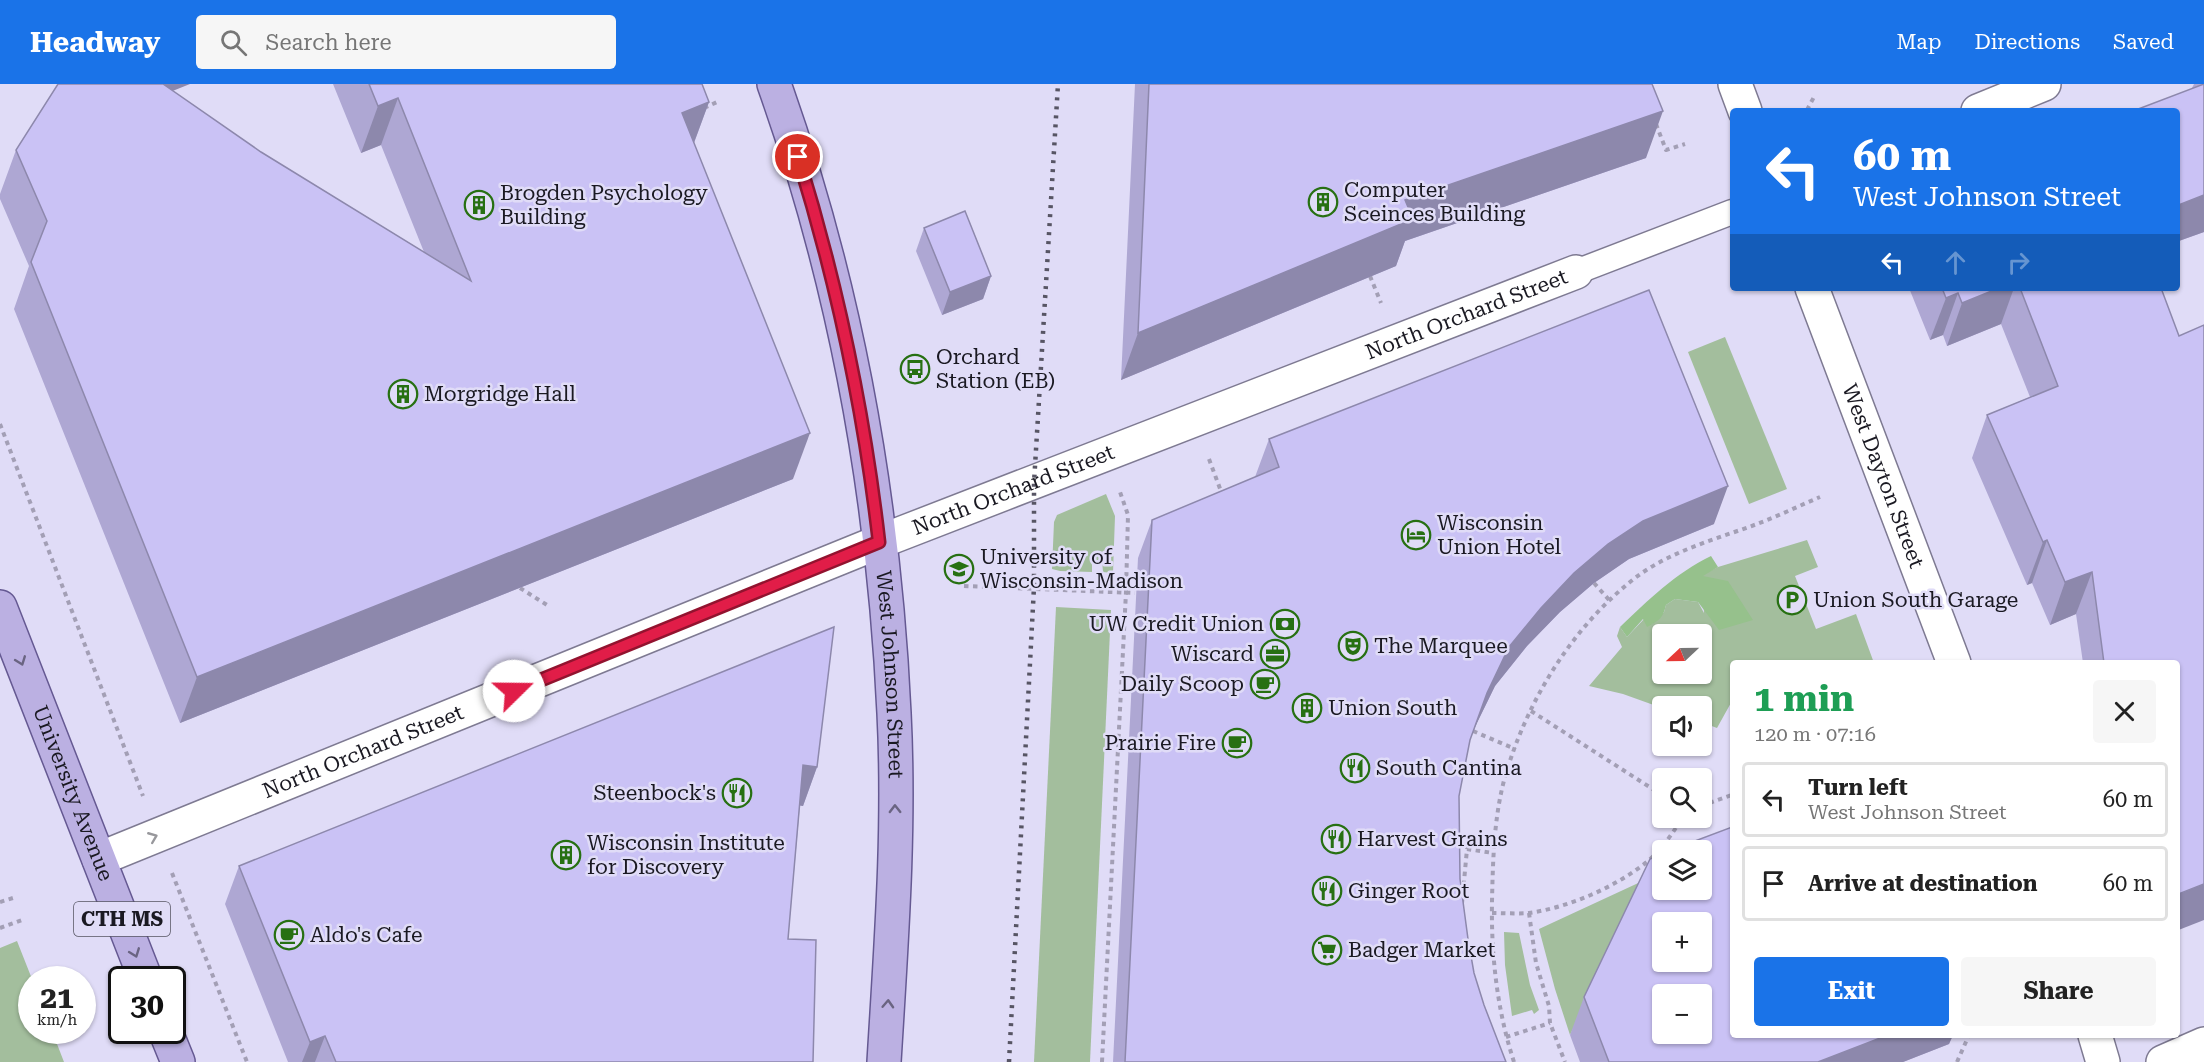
<!DOCTYPE html>
<meta charset="utf-8">
<style>
:root{--surface:#fff;--page:#f6f6f6;--text:#222;--muted:#767676;--line:#e0e0e0;--accent:#1a73e8}
body{margin:0;font-family:"Roboto Serif",serif;background:var(--page);color:var(--text);height:100vh;display:flex;flex-direction:column;font-size:22px;white-space:nowrap}
*{box-sizing:border-box;margin:0}
p{font-size:20px;color:var(--muted)}
.icon{flex:none;width:33px;height:33px;fill:none;stroke:currentColor;stroke-width:2;stroke-linecap:round;stroke-linejoin:round}
.map{position:relative;flex:1;overflow:hidden}
.panel{position:absolute;left:1730px;top:576px;width:450px;height:378px;display:flex;flex-direction:column;background:var(--surface);border-radius:6px;box-shadow:0 2px 4px #0004}
.panel>*{flex:none}
.guide{position:absolute;left:1730px;top:24px;width:450px;height:183px;border-radius:6px;box-shadow:0 2px 4px #0004;background:#1a73e8;color:#fff;overflow:hidden}
.needle{width:39px;rotate:248deg}
.fabs{position:absolute;left:1652px;top:540px;display:grid;gap:12px}
.fabs a{display:grid;place-items:center;width:60px;height:60px;border-radius:6px;background:var(--surface);box-shadow:0 2px 4px #0004;font-size:30px}
.speed{position:absolute;left:18px;top:882px;display:flex;gap:12px;font-size:30px;font-weight:700;text-align:center}
.speed>*{display:grid;place-content:center;width:78px;height:78px;border-radius:50%;background:var(--surface);box-shadow:0 2px 4px #0004;line-height:1}
.speed small{font-size:15px;font-weight:400}
.speed .limit{border:3px solid #111;border-radius:9px;background:#fff;color:#111}
.pin{position:absolute;display:grid;place-items:center;width:51px;height:51px;color:#fff;margin:-26px;border:3px solid #fff;border-radius:50%;box-shadow:0 2px 6px #0007}
.me{position:absolute;width:66px;margin:-33px;rotate:68deg;stroke-linejoin:round;filter:drop-shadow(0 0 4px #0008)}
.turn{display:flex;align-items:center;gap:21px;height:126px;padding:0 24px;font-size:27px}
.turn .icon{width:78px;height:78px;stroke-width:2.5}
.turn b{display:block;font-size:42px;line-height:51px}
.lanes{display:flex;align-items:center;height:57px;padding:0 24px;background:#0003;justify-content:center;gap:30px;direction:ltr}
.lanes .off{opacity:.35}
.round{display:grid;place-items:center;flex:none;width:63px;height:63px;border-radius:6px;background:var(--page)}
.summary{display:flex;align-items:center;justify-content:space-between;height:102px;padding:0 24px}
h1{font-size:36px;font-weight:700;line-height:45px;color:#1e9e55}
.action{display:flex;gap:12px;margin-top:auto;padding:12px 24px}
.action a{flex:1;height:69px;border-radius:6px;background:var(--accent);color:#fff;font-size:24px;font-weight:700;line-height:69px;text-align:center}
.action a+a{background:var(--page);color:var(--text)}
ul{padding:0;list-style:none}
li{display:flex;align-items:center;gap:18px;height:75px;margin:0 12px 9px;padding:0 12px;border:3px solid var(--line);border-radius:6px}
li div{flex:1}
li b{display:block;font-size:22px}
li em{font-style:normal}
header{display:flex;align-items:center;gap:36px;box-sizing:border-box;height:84px;padding:0 30px;background:var(--accent);color:#fff}
header strong{font-size:28px}
nav{display:flex;gap:33px;margin-inline-start:auto;font-size:21px}
.search{width:420px;height:54px;background:var(--page);display:flex;align-items:center;gap:15px;box-sizing:border-box;padding:0 21px;border-radius:6px;color:var(--muted);font-size:22px}
.map>svg:first-child{display:block}
</style>
<header>
<strong>Headway</strong>
<div class="search"><svg class="icon" aria-label="search" viewBox="0 0 24 24"><circle cx="10" cy="10" r="6"/><path d="M15 15l6 6"/></svg>Search here</div>
<nav><a>Map</a><a>Directions</a><a>Saved</a></nav>
</header>
<div class="map">
<svg width="2204" height="978" viewBox="0 0 2204 978">
<rect width="100%" height="100%" fill="#e0dcf7"/>
<g fill="#a3be9d" fill-rule="evenodd">
<polygon points="1725,253 1787,405 1749,420 1688,268"/>
<polygon points="1106,410 1115,432 1113,489 1103,488 1102,476 1092,476 1092,488 1060,487 1052,485 1054,438 1057,431"/>
<path d="M1807,456L1818,483L1795,492L1816,545L1856,530L1874,579H1732V617L1717,644L1701,638V622H1662V624L1623,610L1589,602L1622,563L1617,552L1620,543L1627,553L1644,535L1652,540L1664,528L1666,521L1675,515L1698,518L1704,529L1702,491L1718,483ZM1662,550H1701V590H1662Z"/>
<polygon points="1056,523 1111,526 1090,978 1034,978"/>
<polygon points="1662,788 1636,813 1570,951 1555,905 1539,845"/>
<polygon points="1504,848 1519,849 1530,901 1539,926 1534,930 1532,926 1512,932 1505,881"/>
<polygon points="17,857 32,895 32,946 52,947 64,978 0,978 0,864"/>
</g>
<path fill="#96c18c" d="M1711,472L1718,483L1703,492L1728,497L1753,536L1719,546L1698,518L1675,515L1666,521C1663,534 1659,537 1647,543L1643,535L1627,553L1620,543C1648,516 1676,489 1711,472Z"/>
<g fill="none" stroke-linecap="round" stroke-linejoin="round">
<g stroke="#7e7a92" stroke-width="27">
<polyline id="service" points="1576,188 1732,128"/>
</g>
<g stroke="#7e7a92" stroke-width="36">
<g id="pedestrian">
<path id="s1" d="M879,458L1576,188"/>
</g>
</g>
<g stroke="#7e7a92" stroke-width="36">
<g id="minor">
<polyline points="1978,27 2044,0"/>
<path id="s2" d="M99,775L879,458"/>
</g>
</g>
<g stroke="#7e7a92" stroke-width="36">
<g id="tertiary">
<polyline points="1735,0 1745,27"/>
<path id="s3" d="M1812,204L1954,579"/>
<polyline points="2095,951 2103,978"/>
</g>
</g>
<g stroke="#7e7a92" stroke-width="36">
<polyline id="secondary" points="2163,978 2204,960"/>
</g>
<g stroke="#655992" stroke-width="36">
<g id="primary">
<path id="s4" d="M774,0C846,202 884,415 894,629C900,746 891,862 884,978"/>
<path id="s5" d="M0,523L146,896"/>
<polyline points="165,946 178,978"/>
</g>
</g>
<g stroke="#a39fb5" stroke-width="4" stroke-dasharray="4.5 4.5" stroke-linecap="butt">
<polyline points="704,24 717,18"/>
<polyline points="1807,26 1815,11"/>
<polyline points="1656,40 1666,66 1685,60"/>
<polyline points="1370,192 1381,219"/>
<polyline points="0,340 143,712"/>
<polyline points="1209,375 1222,410"/>
<polyline points="1594,499 1610,517"/>
<polyline points="964,502 1135,509"/>
<polyline points="520,504 547,521"/>
<polyline points="1531,627 1662,711"/>
<polyline points="1473,647 1515,665"/>
<polyline points="1701,722 1732,711"/>
<polyline points="172,789 247,978"/>
<polyline points="0,818 13,814"/>
<polyline points="1462,819 1467,765 1493,769"/>
<path d="M1492,829C1504,829 1517,830 1529,829C1570,823 1616,803 1648,777C1662,765 1673,749 1682,734"/>
<polyline points="1529,829 1536,879 1549,922 1550,939 1565,978"/>
<polyline points="0,844 22,836"/>
<polyline points="1506,953 1550,939"/>
<polyline points="1102,978 1126,508 1128,431 1120,408"/>
<path d="M1514,978C1497,926 1491,871 1492,817C1493,773 1494,728 1507,686C1529,615 1571,546 1630,498C1666,468 1714,456 1757,440C1778,432 1799,422 1820,413"/>
<polyline points="1957,978 1969,951"/>
</g>
<use href="#service" stroke="#fff" stroke-width="24"/>
<use href="#pedestrian" stroke="#fff" stroke-width="33"/>
<use href="#minor" stroke="#fff" stroke-width="33"/>
<use href="#tertiary" stroke="#fff" stroke-width="33"/>
<use href="#secondary" stroke="#fff" stroke-width="33"/>
<use href="#primary" stroke="#bbb0e2" stroke-width="33"/>
<polyline stroke="#575564" stroke-width="4.5" stroke-dasharray="3 6" stroke-linecap="butt" points="1009,978 1034,503 1034,399 1058,0"/>
</g>
<g fill="#aea7d3">
<polygon points="333,0 702,0 709,18 694,59 793,395 180,639 14,225 29,182 0,115 0,110 16,66 173,7 261,68 424,168 381,61 361,69"/>
<polygon points="1135,0 1652,0 1646,74 1405,157 1396,182 1121,296"/>
<polygon points="2194,0 2204,0 2204,148 2176,158 2176,27 2192,4"/>
<polygon points="924,144 991,192 983,215 942,231 916,167"/>
<polygon points="1909,204 2161,204 2176,579 2083,579 2076,530 2050,541 2032,499 2027,501 1972,374 1987,331 2030,313 2001,240 1947,262 1943,251 1930,256"/>
<polygon points="1269,355 1714,440 1629,475 1594,499 1560,528 1527,562 1495,602 1474,645 1470,656 1459,712 1460,795 1468,855 1474,889 1484,921 1506,978 1113,978 1138,474 1152,436 1255,393"/>
<polygon points="817,683 803,722 800,721 788,855 813,978 288,978 225,820 239,782"/>
<polygon points="1584,913 1732,951 1953,951 1949,960 1903,978 1580,978 1570,951"/>
</g>
<g fill="#8d88ac">
<polygon points="130,0 190,0 120,28"/>
<polygon points="398,14 381,61 361,69 378,22"/>
<polygon points="709,18 692,64 682,29"/>
<polygon points="1663,27 1646,74 1405,157 1396,182 1121,296 1138,249 1405,116"/>
<polygon points="2204,111 2204,148 2176,158 2176,122"/>
<polygon points="991,192 983,215 942,231 950,208"/>
<polygon points="1999,204 2014,204 2001,240 1947,262 1962,219"/>
<polygon points="1958,209 1943,251 1930,256 1946,214"/>
<polygon points="810,349 793,395 180,639 197,593"/>
<polygon points="1728,402 1714,440 1629,475 1594,499 1560,528 1527,562 1495,602 1473,647 1487,609 1509,563 1541,524 1574,489 1608,460 1643,437"/>
<polygon points="2047,456 2032,499 2027,501 2043,458"/>
<polygon points="2092,488 2076,530 2050,541 2065,498"/>
<polygon points="803,681 817,683 803,722 789,720"/>
<polygon points="2204,800 2204,836 2176,847 2176,811"/>
<polygon points="1888,951 1953,951 1949,960 1903,978 1818,978"/>
<polygon points="325,952 315,978 302,978 310,958"/>
</g>
<g fill="#cac2f5" stroke="#8d88ac" stroke-width="1.5" fill-rule="evenodd">
<polygon points="58,0 163,0 261,68 471,197 398,14 378,22 369,0 702,0 709,18 682,29 810,349 197,593 31,178 47,137 16,66"/>
<polygon points="1149,0 1652,0 1663,27 1405,116 1413,135 1138,249"/>
<polygon points="2204,0 2204,111 2176,122 2176,27 2133,27"/>
<polygon points="965,127 991,192 950,208 924,144"/>
<polygon points="1942,204 1999,204 1962,219 1958,209 1946,214"/>
<polygon points="2020,204 2161,204 2179,252 2204,241 2204,800 2176,811 2176,579 2104,579 2092,488 2065,498 2047,456 2043,458 1987,331 2058,302"/>
<polygon points="1649,206 1728,402 1643,437 1608,460 1574,489 1541,524 1509,563 1487,609 1470,656 1459,712 1460,795 1468,855 1474,889 1484,921 1506,978 1125,978 1152,436 1279,383 1269,355"/>
<polygon points="834,543 817,683 803,681 788,855 816,856 813,978 336,978 325,952 310,958 239,782"/>
<path d="M1732,743V951H1888L1818,978H1609L1584,913L1650,775L1662,770V806H1701V766H1671ZM1662,838H1701V878H1662ZM1662,910H1701V950H1662Z"/>
</g>
<defs><path id="oneway-chevron" d="M-2-3.5L2.5 0L-2 3.5" fill="none" stroke-width="1.6" stroke-linecap="round" stroke-linejoin="round" transform="scale(1.5)"/></defs>
<g stroke="#6a6482">
<use href="#oneway-chevron" transform="translate(21 577) rotate(69)"/>
<use href="#oneway-chevron" transform="translate(895 725) rotate(-91)"/>
<use href="#oneway-chevron" transform="translate(135 869) rotate(69)"/>
<use href="#oneway-chevron" transform="translate(888 920) rotate(-87)"/>
</g>
<use stroke="#98989c" href="#oneway-chevron" transform="translate(153 753) rotate(-22)"/>
<g fill="none" stroke-linecap="round" stroke-linejoin="round">
<g stroke="#92132f" stroke-width="15">
<path id="route" d="M514,607L879,458C864,327 837,199 798,73"/>
</g>
<use href="#route" stroke="#e11d48" stroke-width="10"/>
</g>
<defs>
<g id="building-ring" transform="scale(1.5)"><circle r="9.5" fill="#e0dcf7" stroke="#277012" stroke-width="1.5"/><path d="M-4-6H4V6H1V3H-1V6H-4ZM-2.5-4.3h1.7v1.8h-1.7ZM.8-4.3h1.7v1.8H.8ZM-2.5-1h1.7V.8h-1.7ZM.8-1h1.7V.8H.8Z" fill="#277012"/></g>
<g id="bus-ring" transform="scale(1.5)"><circle r="9.5" fill="#e0dcf7" stroke="#277012" stroke-width="1.5"/><path d="M-5-6H5V4H4V6H2V4H-2V6H-4V4H-5ZM-3.5-4V0h7V-4ZM-3.5 1.2v1.5H-2V1.2ZM2 1.2v1.5H3.5V1.2Z" fill="#277012"/></g>
<g id="hotel-ring" transform="scale(1.5)"><circle r="9.5" fill="#e0dcf7" stroke="#277012" stroke-width="1.5"/><path d="M-6-4.5h1.5V1H6V5H4.5V3h-9V5H-6ZM-4 0a1.8 1.8 0 1 1 3.6 0ZM.5 0V-2.5h3Q6-2.5 6 0Z" fill="#277012"/></g>
<g id="university-ring" transform="scale(1.5)"><circle r="9.5" fill="#e0dcf7" stroke="#277012" stroke-width="1.5"/><path d="M0-5L7-2L0 1L-7-2ZM-4 1L0 2.5L4 1V4Q0 6-4 4Z" fill="#277012"/></g>
<g id="parking-ring" transform="scale(1.5)"><circle r="9.5" fill="#e0dcf7" stroke="#277012" stroke-width="1.5"/><path d="M-3.5-5.5H1a3.5 3.5 0 0 1 0 7H-1V5.5H-3.5ZM-1-3.4V-.6H.8a1.4 1.4 0 0 0 0-2.8Z" fill="#277012"/></g>
<g id="bank-ring" transform="scale(1.5)"><circle r="9.5" fill="#e0dcf7" stroke="#277012" stroke-width="1.5"/><path d="M-6-4H6V4H-6ZM0-2.3a2.3 2.3 0 1 0 0 4.6a2.3 2.3 0 1 0 0-4.6Z" fill="#277012"/></g>
<g id="theatre-ring" transform="scale(1.5)"><circle r="9.5" fill="#e0dcf7" stroke="#277012" stroke-width="1.5"/><path d="M-5-5.5Q0-4 5-5.5V0Q5 5 0 6Q-5 5-5 0ZM-3.3-2.5H-1v1.5H-3.3ZM1-2.5H3.3v1.5H1ZM-2.8 1Q0 5.5 2.8 1Z" fill="#277012"/></g>
<g id="office-ring" transform="scale(1.5)"><circle r="9.5" fill="#e0dcf7" stroke="#277012" stroke-width="1.5"/><path d="M-6-3h4V-5.5h4V-3h4V5H-6ZM-1-4.5V-3h2v-1.5ZM-6 0V1H6V0Z" fill="#277012"/></g>
<g id="cafe-ring" transform="scale(1.5)"><circle r="9.5" fill="#e0dcf7" stroke="#277012" stroke-width="1.5"/><path d="M-5.5-4.5H6V0H3Q3 3.5 0 3.5H-2.5Q-5.5 3.5-5.5 0ZM3-3.2v2h1.7v-2ZM-6 4.5H4V6H-6Z" fill="#277012"/></g>
<g id="restaurant-ring" transform="scale(1.5)"><circle r="9.5" fill="#e0dcf7" stroke="#277012" stroke-width="1.5"/><path d="M-5-6h1v4h1v-4h1v4h1v-4h1v5L-1.5 .5V6h-2V.5L-5-1ZM5-6V6H3V1.5H1.5Q1.5-4 5-6Z" fill="#277012"/></g>
<g id="supermarket-ring" transform="scale(1.5)"><circle r="9.5" fill="#e0dcf7" stroke="#277012" stroke-width="1.5"/><path d="M-6-5.5h2.5l.6 2H6L4.5 2H-2.5L-4.4-4H-6ZM-1.5 3.2a1.3 1.3 0 1 0 .1 0ZM3 3.2a1.3 1.3 0 1 0 .1 0Z" fill="#277012"/></g>
</defs>
<g fill-rule="evenodd">
<use href="#building-ring" x="1323" y="118"/>
<use href="#building-ring" x="479" y="121"/>
<use href="#bus-ring" x="915" y="285"/>
<use href="#building-ring" x="403" y="310"/>
<use href="#hotel-ring" x="1416" y="451"/>
<use href="#university-ring" x="959" y="485"/>
<use href="#parking-ring" x="1792" y="516"/>
<use href="#bank-ring" x="1285" y="540"/>
<use href="#theatre-ring" x="1353" y="562"/>
<use href="#office-ring" x="1275" y="570"/>
<use href="#cafe-ring" x="1265" y="600"/>
<use href="#building-ring" x="1307" y="624"/>
<use href="#cafe-ring" x="1237" y="659"/>
<use href="#restaurant-ring" x="1355" y="684"/>
<use href="#restaurant-ring" x="737" y="709"/>
<use href="#restaurant-ring" x="1336" y="755"/>
<use href="#building-ring" x="566" y="771"/>
<use href="#restaurant-ring" x="1327" y="807"/>
<use href="#cafe-ring" x="289" y="851"/>
<use href="#supermarket-ring" x="1327" y="866"/>
</g>
<g text-anchor="middle" stroke-width="5" stroke-linejoin="round" paint-order="stroke">
<rect fill="#e0dcf7" stroke="#555462" stroke-width="1.5" x="74" y="818" width="96" height="34" rx="4.5"/>
<g font-size="20" font-weight="bold" fill="#1a1922">
<text x="122" y="842">CTH MS</text>
</g>
<g font-size="21" fill="#1a1922" stroke="#e0dcf7" text-anchor="start">
<text x="1344" y="113">Computer<tspan x="1344" dy="24">Sceinces Building</tspan></text>
<text x="500" y="116">Brogden Psychology<tspan x="500" dy="24">Building</tspan></text>
<text x="936" y="280">Orchard<tspan x="936" dy="24">Station (EB)</tspan></text>
<text x="424" y="317">Morgridge Hall</text>
<text x="1437" y="446">Wisconsin<tspan x="1437" dy="24">Union Hotel</tspan></text>
<text x="980" y="480">University of<tspan x="980" dy="24">Wisconsin-Madison</tspan></text>
<text x="1813" y="523">Union South Garage</text>
<text x="1264" y="547" text-anchor="end">UW Credit Union</text>
<text x="1374" y="569">The Marquee</text>
<text x="1254" y="577" text-anchor="end">Wiscard</text>
<text x="1244" y="607" text-anchor="end">Daily Scoop</text>
<text x="1328" y="631">Union South</text>
<text x="1216" y="666" text-anchor="end">Prairie Fire</text>
<text x="1376" y="691">South Cantina</text>
<text x="716" y="716" text-anchor="end">Steenbock's</text>
<text x="1357" y="762">Harvest Grains</text>
<text x="587" y="766">Wisconsin Institute<tspan x="587" dy="24">for Discovery</tspan></text>
<text x="1348" y="814">Ginger Root</text>
<text x="310" y="858">Aldo's Cafe</text>
<text x="1348" y="873">Badger Market</text>
</g>
<g font-size="21" fill="#1a1922" stroke="#e0dcf7">
<text dy="7" stroke="none"><textPath href="#s1" startOffset="630">North Orchard Street</textPath></text>
<text dy="7" stroke="none"><textPath href="#s3" startOffset="201">West Dayton Street</textPath></text>
<text dy="7" stroke="none"><textPath href="#s1" startOffset="144">North Orchard Street</textPath></text>
<text dy="7" stroke="none"><textPath href="#s4" startOffset="604">West Johnson Street</textPath></text>
<text dy="7" stroke="none"><textPath href="#s2" startOffset="285">North Orchard Street</textPath></text>
<text dy="7" stroke="none"><textPath href="#s5" startOffset="200">University Avenue</textPath></text>
</g>
</g>
</svg>
<div class="fabs">
<a><svg class="needle" viewBox="-14 -14 28 28"><path d="M0-13l5 13h-10z" fill="#e53935"/><path d="M0 13l5-13h-10z" fill="#767676"/></svg></a>
<a><svg class="icon" aria-label="sound" viewBox="0 0 24 24"><path d="M4 9h4l5-4v14l-5-4H4zM17 9q2 3 0 6"/></svg></a>
<a><svg class="icon" aria-label="search" viewBox="0 0 24 24"><circle cx="10" cy="10" r="6"/><path d="M15 15l6 6"/></svg></a>
<a><svg class="icon" aria-label="layers" viewBox="0 0 24 24"><path d="M12 4l9 5-9 5-9-5zM3 14l9 5 9-5"/></svg></a>
<a>+</a>
<a>−</a>
</div>
<div class="speed"><div>21<small>km/h</small></div><div class="limit">30</div></div>
<div class="pin" style="left:798px;top:73px;background:#d93025"><svg class="icon" aria-label="arrive" viewBox="0 0 24 24"><path d="M6 21V4h12l-3 4 3 4H6"/></svg></div>
<svg class="me" style="left:514px;top:607px" viewBox="-20 -20 40 40"><circle r="19" fill="#fff"/><path d="M0-13L10 11 0 6-10 11z" fill="#e11d48"/></svg>
<div class="guide">
<div class="turn"><svg class="icon" aria-label="left" viewBox="0 0 24 24"><path d="M17 20v-9H6M10 6l-5 5 5 5"/></svg><div><b>60 m</b>West Johnson Street</div></div>
<div class="lanes"><svg class="icon" aria-label="left" viewBox="0 0 24 24"><path d="M17 20v-9H6M10 6l-5 5 5 5"/></svg><svg class="icon off" aria-label="ahead" viewBox="0 0 24 24"><path d="M12 20V5M6 11l6-6 6 6"/></svg><svg class="icon off" aria-label="right" viewBox="0 0 24 24"><path d="M7 20v-9h11M14 6l5 5-5 5"/></svg></div>
</div>
<section class="panel">
<div class="summary"><div><h1>1 min</h1><p>120 m · 07:16</p></div><a class="round"><svg class="icon" aria-label="close" viewBox="0 0 24 24"><path d="M6 6l12 12M18 6L6 18"/></svg></a></div>
<ul>
<li><svg class="icon" aria-label="left" viewBox="0 0 24 24"><path d="M17 20v-9H6M10 6l-5 5 5 5"/></svg><div><b>Turn left</b><p>West Johnson Street</p></div><em>60 m</em></li>
<li><svg class="icon" aria-label="arrive" viewBox="0 0 24 24"><path d="M6 21V4h12l-3 4 3 4H6"/></svg><div><b>Arrive at destination</b></div><em>60 m</em></li>
</ul>
<div class="action"><a>Exit</a><a>Share</a></div>
</section>
</div>
